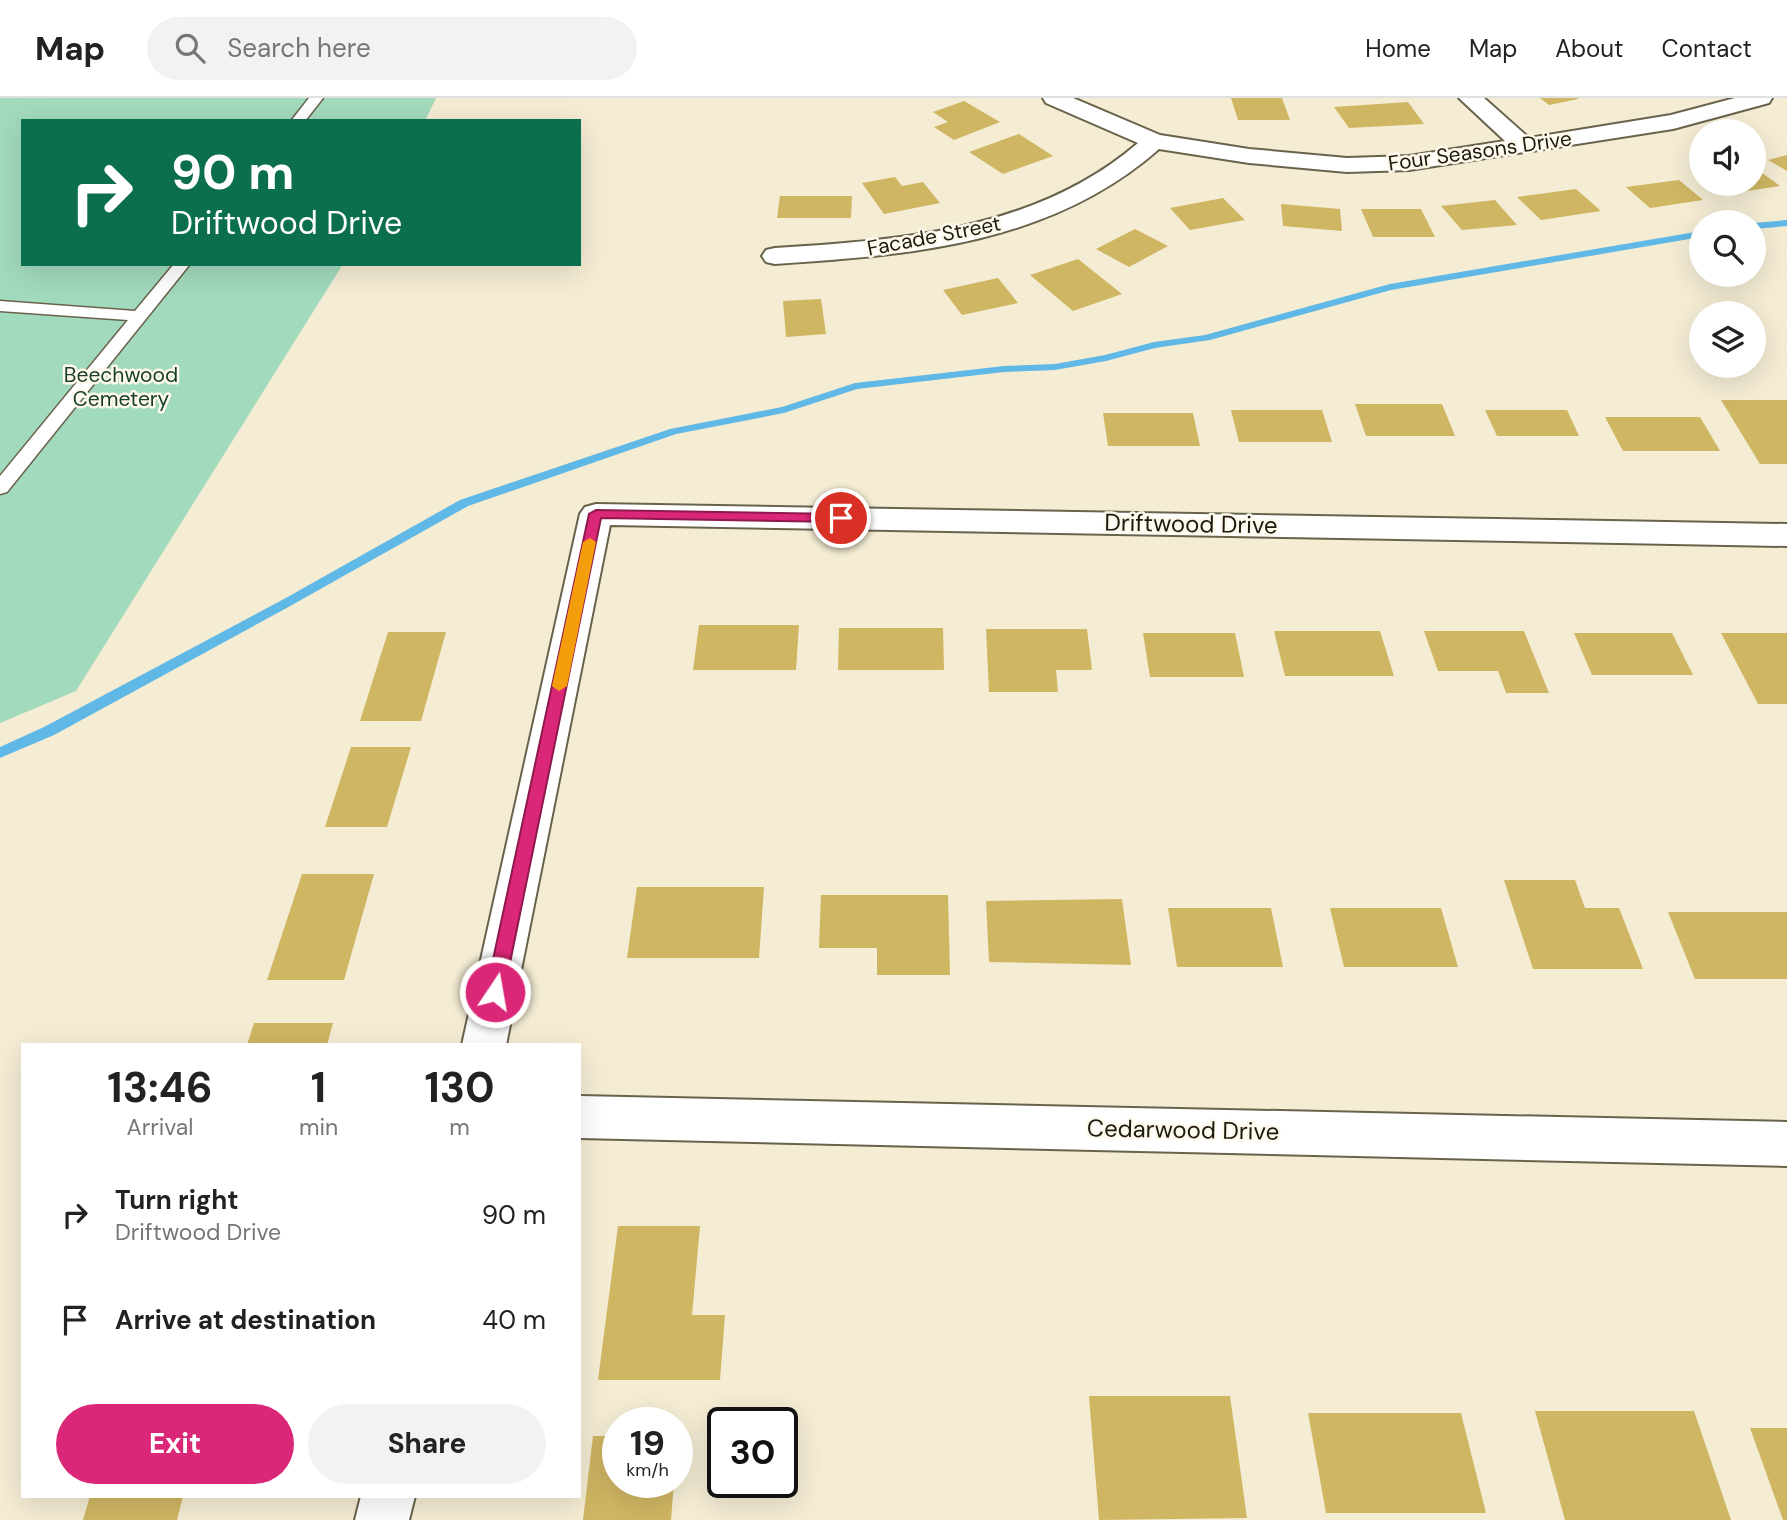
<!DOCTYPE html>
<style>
:root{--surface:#fff;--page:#f2f2f2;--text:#222;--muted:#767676;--line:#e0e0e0;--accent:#db2777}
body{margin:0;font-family:"DM Sans",sans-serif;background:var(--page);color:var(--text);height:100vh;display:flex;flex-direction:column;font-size:26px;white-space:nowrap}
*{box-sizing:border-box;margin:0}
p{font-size:23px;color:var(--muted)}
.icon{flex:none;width:38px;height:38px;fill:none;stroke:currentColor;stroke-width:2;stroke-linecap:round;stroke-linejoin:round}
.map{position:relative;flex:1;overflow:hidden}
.sheet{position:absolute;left:21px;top:945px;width:560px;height:455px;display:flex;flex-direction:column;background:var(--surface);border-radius:0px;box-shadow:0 7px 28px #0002}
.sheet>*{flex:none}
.hud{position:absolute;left:21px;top:21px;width:560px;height:147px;border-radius:0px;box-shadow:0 7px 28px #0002;background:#0b6e4f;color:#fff;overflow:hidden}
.buttons{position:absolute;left:1689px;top:21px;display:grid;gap:14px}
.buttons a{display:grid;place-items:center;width:77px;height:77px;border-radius:50%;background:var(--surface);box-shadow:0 7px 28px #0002;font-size:35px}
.speed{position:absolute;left:602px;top:1309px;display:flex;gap:14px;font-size:35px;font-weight:700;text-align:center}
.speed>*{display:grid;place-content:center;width:91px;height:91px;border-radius:50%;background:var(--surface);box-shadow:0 7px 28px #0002;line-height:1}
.speed small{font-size:18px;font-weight:400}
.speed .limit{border:4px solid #111;border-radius:10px;background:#fff;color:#111}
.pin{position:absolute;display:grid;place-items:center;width:60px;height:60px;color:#fff;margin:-30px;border:4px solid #fff;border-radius:50%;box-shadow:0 2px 7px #0007}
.me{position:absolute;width:77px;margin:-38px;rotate:12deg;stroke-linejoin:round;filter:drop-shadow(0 0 5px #0008)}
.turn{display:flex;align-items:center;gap:24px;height:147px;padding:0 35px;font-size:32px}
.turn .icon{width:91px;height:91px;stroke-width:2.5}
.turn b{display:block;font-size:49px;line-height:60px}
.eta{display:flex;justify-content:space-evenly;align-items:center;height:119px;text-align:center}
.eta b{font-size:42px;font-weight:700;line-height:49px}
.primary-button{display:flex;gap:14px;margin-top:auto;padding:14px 35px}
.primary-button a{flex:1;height:80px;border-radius:42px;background:var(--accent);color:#fff;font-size:28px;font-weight:700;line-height:80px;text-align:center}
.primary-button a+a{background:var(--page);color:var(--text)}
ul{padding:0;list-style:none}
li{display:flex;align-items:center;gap:21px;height:105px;padding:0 35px}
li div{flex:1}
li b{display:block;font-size:26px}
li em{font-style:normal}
header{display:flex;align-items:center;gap:42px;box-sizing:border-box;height:98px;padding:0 35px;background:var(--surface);border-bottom:2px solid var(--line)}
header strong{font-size:33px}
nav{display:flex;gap:38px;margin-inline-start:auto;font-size:24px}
.search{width:490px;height:63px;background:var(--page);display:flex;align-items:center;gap:18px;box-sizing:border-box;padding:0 24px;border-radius:38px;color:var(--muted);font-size:26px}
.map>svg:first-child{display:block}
</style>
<header>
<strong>Map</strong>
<div class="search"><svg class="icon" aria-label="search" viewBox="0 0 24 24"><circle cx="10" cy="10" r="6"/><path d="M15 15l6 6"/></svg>Search here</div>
<nav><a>Home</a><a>Map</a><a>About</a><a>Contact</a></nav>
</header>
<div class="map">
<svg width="1787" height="1422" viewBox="0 0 1787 1422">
<rect width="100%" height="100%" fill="#f4ecd3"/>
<polygon fill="#a2dabd" points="0,0 436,0 425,23 23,23 23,166 343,166 76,593 0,625"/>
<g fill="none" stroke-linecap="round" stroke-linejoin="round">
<g fill="#60b8e6" fill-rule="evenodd">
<polygon points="1787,122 1787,128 1754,131 1754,125"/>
<polygon points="1701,133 1701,139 1391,192 1210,242 1155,250 1106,263 1055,272 1004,274 857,291 784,315 676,336 468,408 292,507 54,637 0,660 0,649 44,629 284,501 460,402 670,331 782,309 855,285 1004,268 1055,266 1105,257 1154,244 1205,237 1390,186"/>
</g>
</g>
<g fill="#cfb663">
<polygon points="1231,0 1282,0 1290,22 1238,22"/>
<polygon points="1540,0 1578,0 1578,1 1549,7"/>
<polygon points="964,3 1000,24 954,42 934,29 948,24 933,14"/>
<polygon points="1408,4 1424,26 1349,30 1334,9"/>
<polygon points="1019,36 1053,58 1003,76 969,54"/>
<polygon points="1787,57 1787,73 1768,62"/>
<polygon points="1754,69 1780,88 1728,96 1714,86 1754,86"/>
<polygon points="895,79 902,88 923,84 940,105 884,116 862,85"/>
<polygon points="1679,82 1703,102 1650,110 1626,89"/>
<polygon points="1576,91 1601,113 1541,122 1517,99"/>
<polygon points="780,98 852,98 851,120 777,120"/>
<polygon points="1223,100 1245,122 1190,132 1170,110"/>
<polygon points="1495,102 1517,127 1462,132 1441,108"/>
<polygon points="1281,106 1340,111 1342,133 1283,128"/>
<polygon points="1361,111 1421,111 1435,139 1373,139"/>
<polygon points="1135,131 1168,148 1129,169 1096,151"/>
<polygon points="1078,161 1122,196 1073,213 1030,177"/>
<polygon points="998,180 1018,205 962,217 943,192"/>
<polygon points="821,201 826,236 786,239 783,203"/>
<polygon points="1721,302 1787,302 1787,366 1760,366"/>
<polygon points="1355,306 1442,306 1455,338 1366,338"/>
<polygon points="1231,312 1322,312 1332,344 1239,344"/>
<polygon points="1485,312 1567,312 1579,338 1497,338"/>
<polygon points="1103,315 1193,315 1200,348 1108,348"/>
<polygon points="1605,319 1700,319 1720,353 1623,353"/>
<polygon points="699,527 799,527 796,572 693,572"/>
<polygon points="839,530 943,530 944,572 838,572"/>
<polygon points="986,531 1087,531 1092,572 1056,572 1058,594 989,594"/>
<polygon points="1274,533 1380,533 1394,578 1285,578"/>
<polygon points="1424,533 1524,533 1549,595 1506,595 1498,573 1438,573"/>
<polygon points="388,534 446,534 421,623 360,623"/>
<polygon points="1143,535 1235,535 1244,579 1150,579"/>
<polygon points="1574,535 1672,535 1693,577 1592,577"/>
<polygon points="1721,535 1787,535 1787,606 1758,606"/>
<polygon points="351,649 411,649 387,729 325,729"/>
<polygon points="302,776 374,776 344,882 267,882"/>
<polygon points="1504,782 1575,782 1585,810 1619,810 1643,871 1533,871"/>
<polygon points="637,789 764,789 759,860 627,860"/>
<polygon points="821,797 948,797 950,877 877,877 877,850 819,850"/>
<polygon points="1122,801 1131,867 989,864 986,803"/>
<polygon points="1168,810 1271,810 1283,869 1177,869"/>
<polygon points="1330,810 1441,810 1458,869 1344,869"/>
<polygon points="1668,814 1787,814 1787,881 1695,881"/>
<polygon points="254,925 333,925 327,947 247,947"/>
<polygon points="618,1128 700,1128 692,1217 725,1217 720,1282 598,1282"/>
<polygon points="1089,1298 1230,1298 1247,1420 1099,1422"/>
<polygon points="1535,1313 1694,1313 1731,1422 1565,1422"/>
<polygon points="1308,1315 1461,1315 1486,1415 1326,1415"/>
<polygon points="1750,1330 1787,1330 1787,1422 1783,1422"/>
<polygon points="593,1338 618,1338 618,1384 674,1384 671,1422 583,1422"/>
<polygon points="90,1398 183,1398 177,1422 83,1422"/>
</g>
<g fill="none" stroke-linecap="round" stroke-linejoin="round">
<g stroke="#69634c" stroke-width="3">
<g id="lane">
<polygon points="309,0 323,0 305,23 291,23"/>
<polygon points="174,166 190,166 7,394 0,396 0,378 128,222 0,213 0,203 135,213"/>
</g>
</g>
<g stroke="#69634c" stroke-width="4">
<g id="street">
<path d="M1043,0H1073L1160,37L1249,51L1347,60L1409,58L1505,43L1459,0H1484L1529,40L1671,17L1735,0H1772L1769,5L1673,31L1409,72L1347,74L1249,65L1159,51C1051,146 912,157 775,166L766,164L762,158L766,152L775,150C903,142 1037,132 1138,45L1046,5Z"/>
<polygon points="596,406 1787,426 1787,448 610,427 506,947 462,947 580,416 585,409"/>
<polygon points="579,998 1787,1024 1787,1068 579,1040"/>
<polygon points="361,1398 415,1398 409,1422 355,1422"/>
</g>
</g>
<use href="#lane" fill="#fff" fill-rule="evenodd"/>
<use href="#street" fill="#fff" fill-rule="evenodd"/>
</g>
<polygon fill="#db2777" stroke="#8e194d" stroke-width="2" points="596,412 841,416 848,420 841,424 601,420 504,894 495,901 486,894 589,416"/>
<polygon fill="#f59e0b" points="590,440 596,444 567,588 559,593 552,588 583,444"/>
<g text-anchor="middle" stroke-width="5" stroke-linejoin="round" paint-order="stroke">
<g font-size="21" fill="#1c1910" stroke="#fef9ea">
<text transform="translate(1480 53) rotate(-8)" y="7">Four Seasons Drive</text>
<text transform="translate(934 138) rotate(-11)" y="7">Facade Street</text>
</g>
<g font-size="21" fill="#153d2b" stroke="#fef9ea">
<text x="121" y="284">Beechwood<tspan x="121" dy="24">Cemetery</tspan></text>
</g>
<g font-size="24" fill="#1c1910" stroke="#fef9ea">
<text transform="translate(1191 426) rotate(1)" y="8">Driftwood Drive</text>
<text transform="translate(1183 1032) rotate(1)" y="8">Cedarwood Drive</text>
</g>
</g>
</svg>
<div class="buttons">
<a><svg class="icon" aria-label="sound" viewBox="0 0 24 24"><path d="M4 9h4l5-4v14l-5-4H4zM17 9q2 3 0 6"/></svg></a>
<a><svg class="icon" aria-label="search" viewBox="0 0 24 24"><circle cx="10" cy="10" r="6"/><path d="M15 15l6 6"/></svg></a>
<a><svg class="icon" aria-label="layers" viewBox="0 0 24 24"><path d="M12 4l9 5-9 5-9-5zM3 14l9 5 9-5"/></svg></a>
</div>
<div class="speed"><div>19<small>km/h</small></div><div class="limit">30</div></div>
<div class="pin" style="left:841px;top:420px;background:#d93025"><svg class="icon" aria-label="arrive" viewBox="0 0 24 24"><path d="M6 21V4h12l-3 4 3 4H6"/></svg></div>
<svg class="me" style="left:495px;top:894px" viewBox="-20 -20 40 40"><circle r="17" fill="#db2777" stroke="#fff" stroke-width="3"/><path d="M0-11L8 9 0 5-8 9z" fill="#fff"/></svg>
<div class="hud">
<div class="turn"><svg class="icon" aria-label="right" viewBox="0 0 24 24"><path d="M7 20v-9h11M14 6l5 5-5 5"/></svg><div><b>90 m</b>Driftwood Drive</div></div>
</div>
<section class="sheet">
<div class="eta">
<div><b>13:46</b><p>Arrival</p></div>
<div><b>1</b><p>min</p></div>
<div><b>130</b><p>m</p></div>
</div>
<ul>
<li><svg class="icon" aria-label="right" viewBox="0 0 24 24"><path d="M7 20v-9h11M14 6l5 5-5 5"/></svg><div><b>Turn right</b><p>Driftwood Drive</p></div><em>90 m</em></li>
<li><svg class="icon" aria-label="arrive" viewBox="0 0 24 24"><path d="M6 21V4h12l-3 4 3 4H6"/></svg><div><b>Arrive at destination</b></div><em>40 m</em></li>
</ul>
<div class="primary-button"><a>Exit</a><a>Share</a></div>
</section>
</div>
